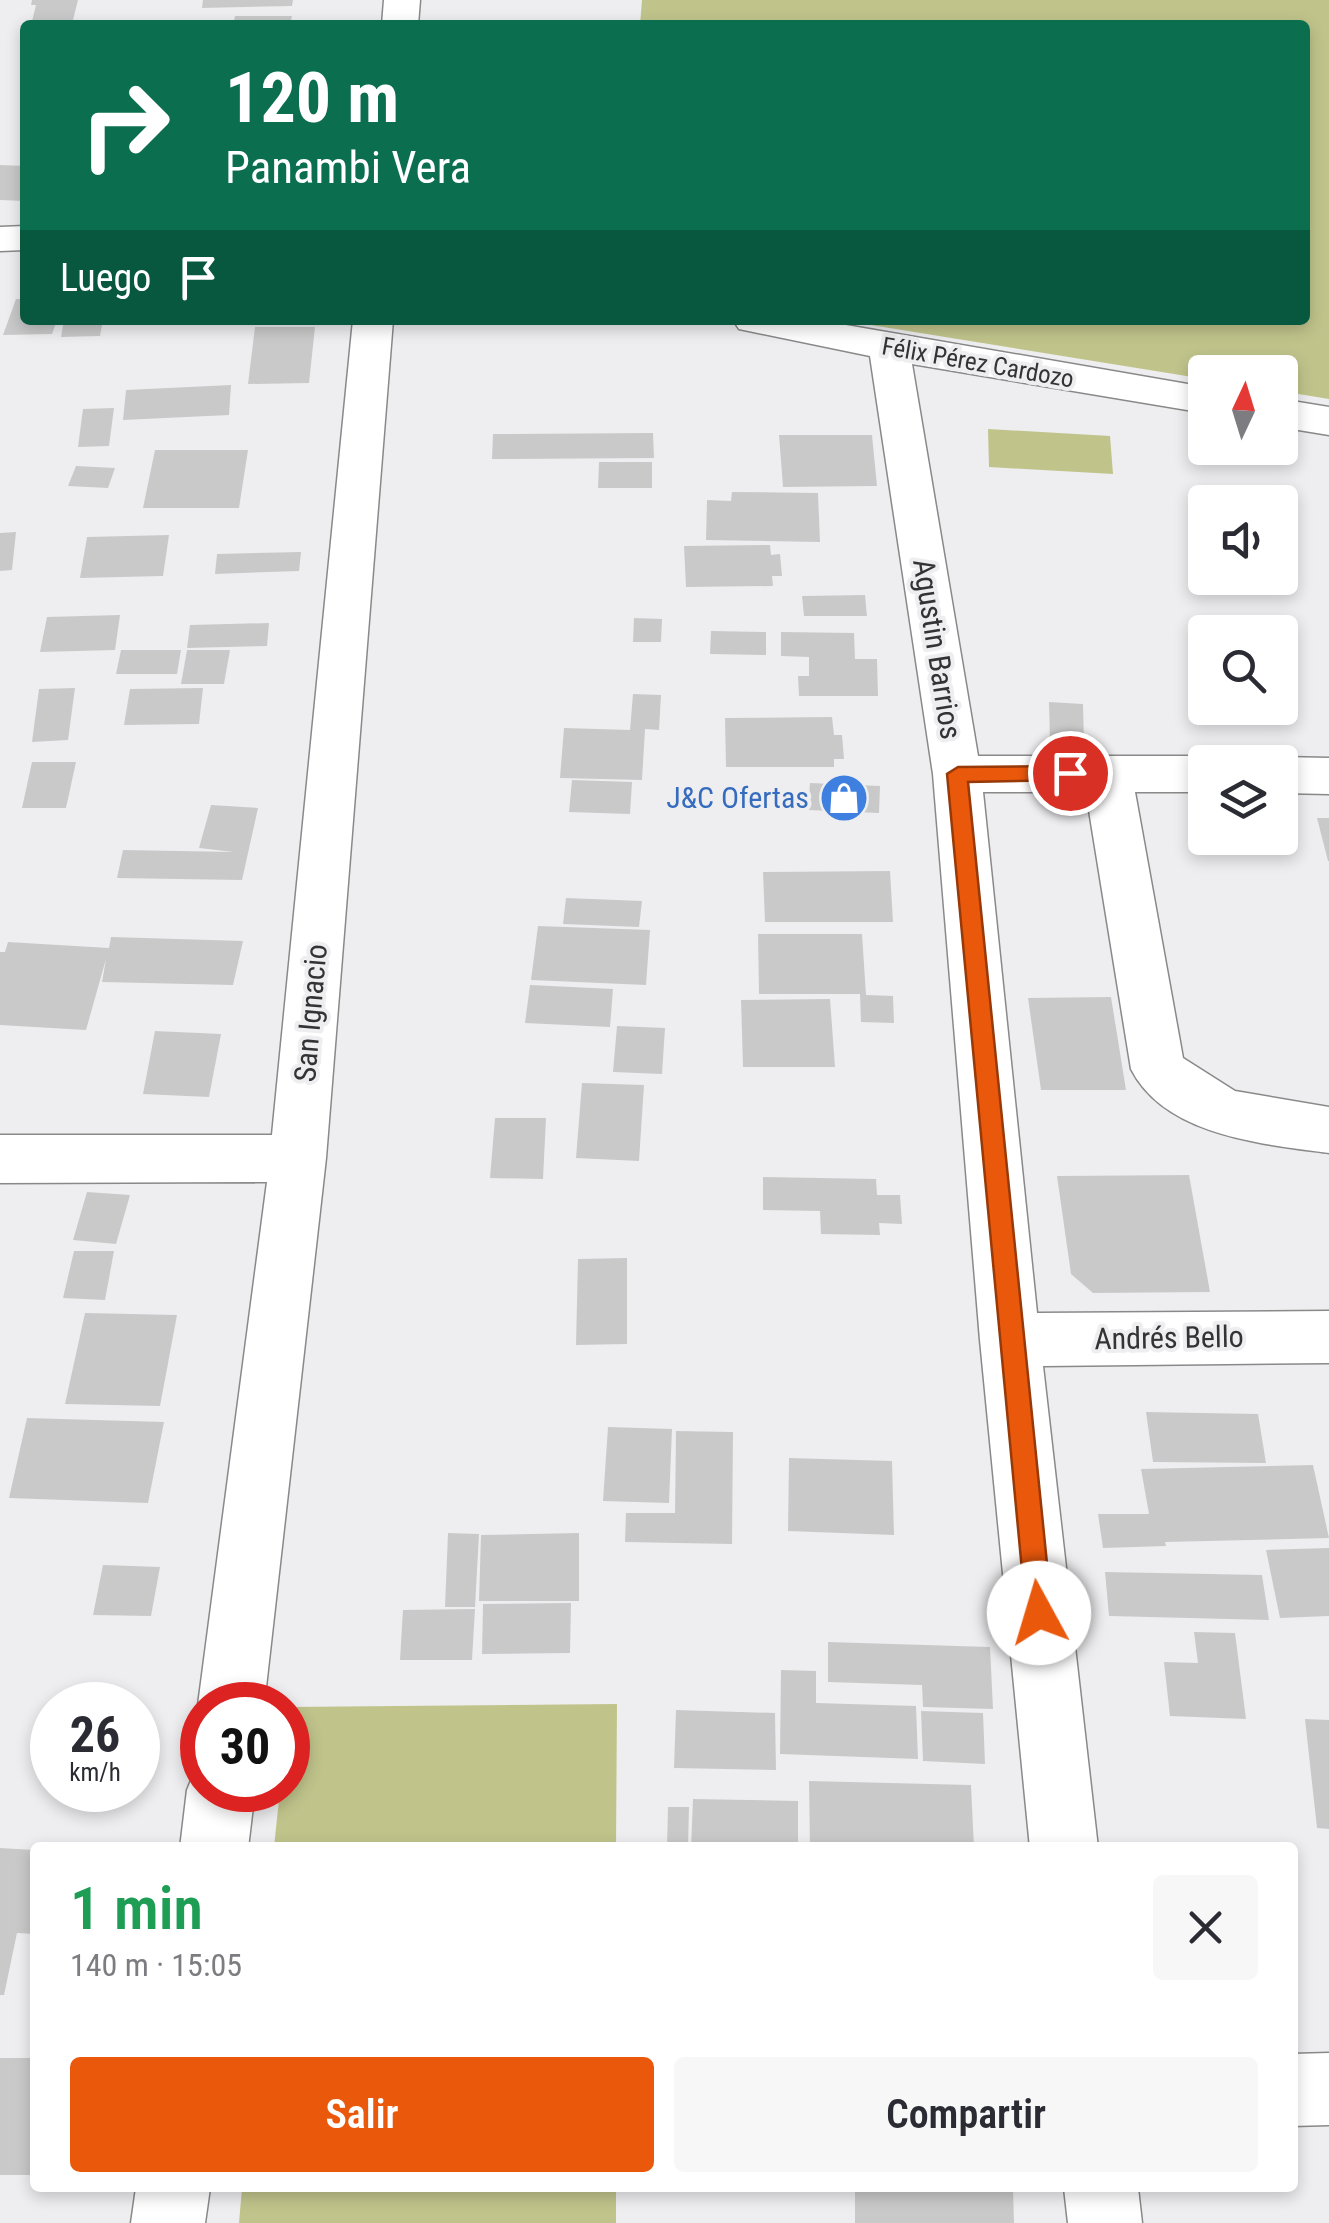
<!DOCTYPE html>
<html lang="es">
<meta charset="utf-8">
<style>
:root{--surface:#fff;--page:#f7f7f7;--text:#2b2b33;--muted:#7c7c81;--accent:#ea580c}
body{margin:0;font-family:"Roboto Condensed",sans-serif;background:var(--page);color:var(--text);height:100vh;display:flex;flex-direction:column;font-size:38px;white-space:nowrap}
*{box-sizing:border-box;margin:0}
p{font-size:32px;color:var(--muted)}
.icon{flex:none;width:55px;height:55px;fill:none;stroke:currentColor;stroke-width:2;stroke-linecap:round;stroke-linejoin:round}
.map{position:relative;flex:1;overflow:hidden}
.drawer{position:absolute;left:30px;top:1842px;width:1268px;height:350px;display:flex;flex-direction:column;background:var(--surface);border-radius:10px;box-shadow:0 5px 15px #0003}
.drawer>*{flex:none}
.banner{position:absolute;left:20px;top:20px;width:1290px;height:305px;border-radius:10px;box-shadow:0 5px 15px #0003;background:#0b6e4f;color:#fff;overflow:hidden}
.needle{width:65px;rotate:4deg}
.controls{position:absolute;left:1188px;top:355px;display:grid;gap:20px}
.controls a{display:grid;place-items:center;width:110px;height:110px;border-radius:10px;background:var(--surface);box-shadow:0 5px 15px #0003;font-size:50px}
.speed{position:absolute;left:30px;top:1682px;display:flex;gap:20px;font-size:50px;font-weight:700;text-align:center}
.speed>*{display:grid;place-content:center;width:130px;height:130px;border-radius:50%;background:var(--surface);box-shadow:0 5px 15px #0003;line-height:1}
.speed small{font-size:25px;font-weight:400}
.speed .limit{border:15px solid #d22;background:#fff;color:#111}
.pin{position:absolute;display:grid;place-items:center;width:85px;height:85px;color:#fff;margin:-42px;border:5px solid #fff;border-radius:50%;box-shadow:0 2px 10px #0007}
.me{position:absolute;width:110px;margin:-55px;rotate:354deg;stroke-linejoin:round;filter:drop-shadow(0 0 8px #0008)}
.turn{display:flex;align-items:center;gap:35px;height:210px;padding:0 40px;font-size:45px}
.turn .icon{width:130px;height:130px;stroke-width:2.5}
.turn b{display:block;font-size:70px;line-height:85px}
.then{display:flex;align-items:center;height:95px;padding:0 40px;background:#0003;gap:20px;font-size:38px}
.round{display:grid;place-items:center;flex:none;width:105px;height:105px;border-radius:10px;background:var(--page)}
.headline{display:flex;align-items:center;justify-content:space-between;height:170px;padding:0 40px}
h1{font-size:60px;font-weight:600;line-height:75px;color:#1e9e55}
.button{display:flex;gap:20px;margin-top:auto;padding:20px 40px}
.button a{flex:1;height:115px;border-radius:10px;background:var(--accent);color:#fff;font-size:40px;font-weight:600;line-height:115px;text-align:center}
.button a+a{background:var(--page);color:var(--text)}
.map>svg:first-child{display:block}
</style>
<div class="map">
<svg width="1329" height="2223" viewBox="0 0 1329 2223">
<rect width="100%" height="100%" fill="#eeeef0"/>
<g fill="#c0c48b">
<polygon points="642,0 1329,0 1329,399 1280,391 1280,372 1205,372 1205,379 840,320 1305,320 1305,25 640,25"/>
<polygon points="988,429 1110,436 1113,474 989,467"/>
<polygon points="617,1704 616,1847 274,1847 280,1790 288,1790 288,1707"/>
<polygon points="242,2188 616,2188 616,2223 239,2223"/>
</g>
<g fill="#cac9ca">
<polygon points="32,0 78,0 72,24 31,25 36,5 31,5"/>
<polygon points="203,0 293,0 292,6 202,8"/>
<polygon points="235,16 292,16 290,25 233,25"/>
<polygon points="0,165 25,166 25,201 0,200"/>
<polygon points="16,299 25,299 25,320 57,320 52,334 3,335"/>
<polygon points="64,320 103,320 100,336 61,337"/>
<polygon points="255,327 315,327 309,383 248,384"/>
<polygon points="231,385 229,415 123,420 126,390"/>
<polygon points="114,408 109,446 78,447 83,409"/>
<polygon points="653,433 654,458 492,459 493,434"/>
<polygon points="779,435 872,435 877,486 783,487"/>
<polygon points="155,450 248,450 239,508 143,508"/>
<polygon points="599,462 652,462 652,488 598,488"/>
<polygon points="76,466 115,468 108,488 68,486"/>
<polygon points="732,492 818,493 820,542 706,540 707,500 731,501"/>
<polygon points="16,532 12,570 0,571 0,533"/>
<polygon points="169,535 163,576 80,578 87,537"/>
<polygon points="770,545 771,555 780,554 782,576 772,576 773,586 686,587 684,546"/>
<polygon points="301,552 299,571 215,574 217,554"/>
<polygon points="865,595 867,616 804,616 802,596"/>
<polygon points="120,615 115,650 40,652 47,617"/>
<polygon points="634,618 662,619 661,642 633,642"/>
<polygon points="269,623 267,646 187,648 190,625"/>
<polygon points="711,631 766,632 766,655 710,654"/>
<polygon points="781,632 854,633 855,659 877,659 878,696 799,696 798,676 809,676 809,657 781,656"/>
<polygon points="121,650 181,650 177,674 116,674"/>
<polygon points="187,650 230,650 224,684 181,684"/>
<polygon points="75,688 68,740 32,742 39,689"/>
<polygon points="203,688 199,724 124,725 130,689"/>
<polygon points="633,694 661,695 659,730 645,729 642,780 560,778 564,728 630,730"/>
<polygon points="1049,702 1083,704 1084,743 1050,741"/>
<polygon points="832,717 834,735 842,735 844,759 834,759 834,767 726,767 725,718"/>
<polygon points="32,762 76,762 66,808 22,808"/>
<polygon points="572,780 632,782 630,814 569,812"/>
<polygon points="810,783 880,786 879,813 808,810"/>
<polygon points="211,805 258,808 242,880 117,878 123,850 234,852 199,848"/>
<polygon points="1317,818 1329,818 1329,861 1328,861"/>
<polygon points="890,871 893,922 765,922 763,872"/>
<polygon points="566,898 642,901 639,927 563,924"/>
<polygon points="538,926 650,930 646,985 531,980"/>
<polygon points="758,934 862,934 866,995 893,996 894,1023 861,1022 860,994 759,994"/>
<polygon points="111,937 243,941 233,985 102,982 106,959 86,1030 0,1025 0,952 5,952 8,942 109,948"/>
<polygon points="530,985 613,989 610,1027 525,1023"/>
<polygon points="1111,997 1126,1090 1041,1090 1028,998"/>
<polygon points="830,999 835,1067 743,1067 741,1000"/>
<polygon points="617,1026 665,1028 662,1074 613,1072"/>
<polygon points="155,1031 221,1034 209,1097 143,1094"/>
<polygon points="582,1083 644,1085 639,1161 576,1158"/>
<polygon points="495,1118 546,1118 543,1179 490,1178"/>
<polygon points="1189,1175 1210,1292 1093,1293 1071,1274 1057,1176"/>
<polygon points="763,1177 876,1179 877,1195 900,1195 902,1224 879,1223 880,1235 821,1234 820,1211 763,1210"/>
<polygon points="87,1192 130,1195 116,1244 73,1240"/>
<polygon points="74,1251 114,1251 105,1300 63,1298"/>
<polygon points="627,1258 627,1344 576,1345 578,1259"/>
<polygon points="85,1313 177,1315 160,1406 65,1404"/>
<polygon points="1146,1412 1258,1414 1266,1463 1153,1462"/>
<polygon points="27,1418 164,1422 148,1503 9,1498"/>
<polygon points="608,1427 672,1429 669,1503 603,1501"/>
<polygon points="676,1431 733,1432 732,1544 625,1542 626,1513 675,1513"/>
<polygon points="789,1458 892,1461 894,1535 788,1531"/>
<polygon points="1313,1465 1329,1538 1165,1542 1166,1546 1103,1548 1098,1514 1149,1514 1141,1469"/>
<polygon points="448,1533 479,1534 475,1607 445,1607"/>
<polygon points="579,1533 579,1601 479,1601 481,1535"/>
<polygon points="1329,1548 1329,1616 1280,1618 1266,1550"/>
<polygon points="103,1565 160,1567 151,1616 93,1615"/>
<polygon points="1105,1572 1262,1575 1269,1620 1109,1616"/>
<polygon points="571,1603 570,1653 482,1654 483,1604"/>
<polygon points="475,1609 472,1660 400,1660 403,1610"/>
<polygon points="1194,1632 1235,1633 1246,1719 1170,1716 1164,1662 1198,1663"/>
<polygon points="828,1642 990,1647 993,1709 923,1707 922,1685 828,1682"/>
<polygon points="781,1670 816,1671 816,1703 916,1706 918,1759 780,1754"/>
<polygon points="676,1710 775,1713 776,1770 674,1768"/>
<polygon points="921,1711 983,1713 985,1764 923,1761"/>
<polygon points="1305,1719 1329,1720 1329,1829 1317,1828"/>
<polygon points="809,1781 971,1785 974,1848 810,1848"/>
<polygon points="693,1799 798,1801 798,1848 691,1848"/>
<polygon points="668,1807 689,1807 688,1848 667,1848"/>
<polygon points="0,1848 35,1850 35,1934 17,1933 4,1995 0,1995"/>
<rect x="0" y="2058" width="35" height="117"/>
<polygon points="855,2188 1013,2188 1014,2223 855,2223"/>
</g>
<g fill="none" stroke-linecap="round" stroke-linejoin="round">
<g stroke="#89898a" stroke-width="3">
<g id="minor">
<polygon points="384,0 420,0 418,25 382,25"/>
<polygon points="25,226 25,250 0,251 0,227"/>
<polygon points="353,320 393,320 326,1158 264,1705 202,1705 202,1715 198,1705 267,1182 0,1183 0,1135 272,1135"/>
<path d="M733,320H817L1205,387V413L912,364L978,756H1205L1222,761L1205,762V792H1135L1183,1058L1235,1091L1329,1107V1153C1263,1144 1165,1136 1131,1069L1086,792H983L1037,1313L1329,1311V1363L1043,1366L1098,1848H1030L980,1340L933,774L870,356L739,329Z"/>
<polygon points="1280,399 1329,407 1329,435 1280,427"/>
<polygon points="1280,757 1329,758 1329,794 1280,793 1280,762 1263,762"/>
<polygon points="202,1764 202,1790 255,1790 248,1848 180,1848 187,1790 197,1766"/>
<polygon points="1329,2053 1329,2125 1292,2126 1292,2054"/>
<polygon points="136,2188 210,2188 205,2223 131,2223"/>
<polygon points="1064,2188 1138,2188 1142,2223 1068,2223"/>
</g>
</g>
<use href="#minor" fill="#fff" fill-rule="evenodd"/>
</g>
<polygon fill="#ea580c" stroke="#983908" stroke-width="2.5" points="1070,766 1080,773 1070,780 968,782 1052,1613 1048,1622 1039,1626 1029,1622 1026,1613 947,774 958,767"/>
<defs>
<g id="shop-disc" transform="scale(2.5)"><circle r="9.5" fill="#3f7fe0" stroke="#eeeef0"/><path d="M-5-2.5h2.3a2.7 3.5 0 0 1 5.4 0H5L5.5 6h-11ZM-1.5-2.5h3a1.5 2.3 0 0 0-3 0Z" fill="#fff"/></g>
</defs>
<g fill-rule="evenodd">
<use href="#shop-disc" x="844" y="798"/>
</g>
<g text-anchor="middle" stroke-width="8" stroke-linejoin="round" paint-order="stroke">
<g font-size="25" fill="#333334" stroke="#eeeef0">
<text transform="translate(978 362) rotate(10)" y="9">Félix Pérez Cardozo</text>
</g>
<g font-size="30" fill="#333334" stroke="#eeeef0">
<text transform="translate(937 649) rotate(81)" y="10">Agustin Barrios</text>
<text transform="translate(311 1013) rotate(-85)" y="10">San Ignacio</text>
<text transform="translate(1169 1338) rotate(-1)" y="10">Andrés Bello</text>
</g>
<g font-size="30" fill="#366cbe" stroke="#eeeef0" text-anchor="end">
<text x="809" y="808">J&amp;C Ofertas</text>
</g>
</g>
</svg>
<div class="controls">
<a><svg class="needle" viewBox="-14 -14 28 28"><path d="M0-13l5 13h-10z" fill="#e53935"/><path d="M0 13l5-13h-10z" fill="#7c7c81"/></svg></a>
<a><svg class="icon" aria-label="sound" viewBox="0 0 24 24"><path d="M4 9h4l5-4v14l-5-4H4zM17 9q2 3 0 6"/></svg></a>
<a><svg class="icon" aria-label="search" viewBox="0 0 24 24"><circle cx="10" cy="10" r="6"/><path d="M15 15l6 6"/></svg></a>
<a><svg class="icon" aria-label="layers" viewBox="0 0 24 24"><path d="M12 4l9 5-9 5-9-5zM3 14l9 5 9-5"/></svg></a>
</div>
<div class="speed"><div>26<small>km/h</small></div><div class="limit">30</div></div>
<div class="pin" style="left:1070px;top:773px;background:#d93025"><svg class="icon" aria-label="arrive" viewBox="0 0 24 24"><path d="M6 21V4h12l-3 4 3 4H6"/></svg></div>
<svg class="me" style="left:1039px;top:1613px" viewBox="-20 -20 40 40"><circle r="19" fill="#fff"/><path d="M0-13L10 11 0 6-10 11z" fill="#ea580c"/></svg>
<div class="banner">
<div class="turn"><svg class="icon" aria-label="right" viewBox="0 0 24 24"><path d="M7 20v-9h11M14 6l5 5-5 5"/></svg><div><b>120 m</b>Panambi Vera</div></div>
<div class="then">Luego<svg class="icon" aria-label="arrive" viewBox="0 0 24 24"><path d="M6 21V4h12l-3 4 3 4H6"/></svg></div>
</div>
<section class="drawer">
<div class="headline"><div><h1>1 min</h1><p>140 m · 15:05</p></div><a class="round"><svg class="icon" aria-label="close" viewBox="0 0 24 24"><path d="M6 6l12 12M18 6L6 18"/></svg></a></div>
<div class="button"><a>Salir</a><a>Compartir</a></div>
</section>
</div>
